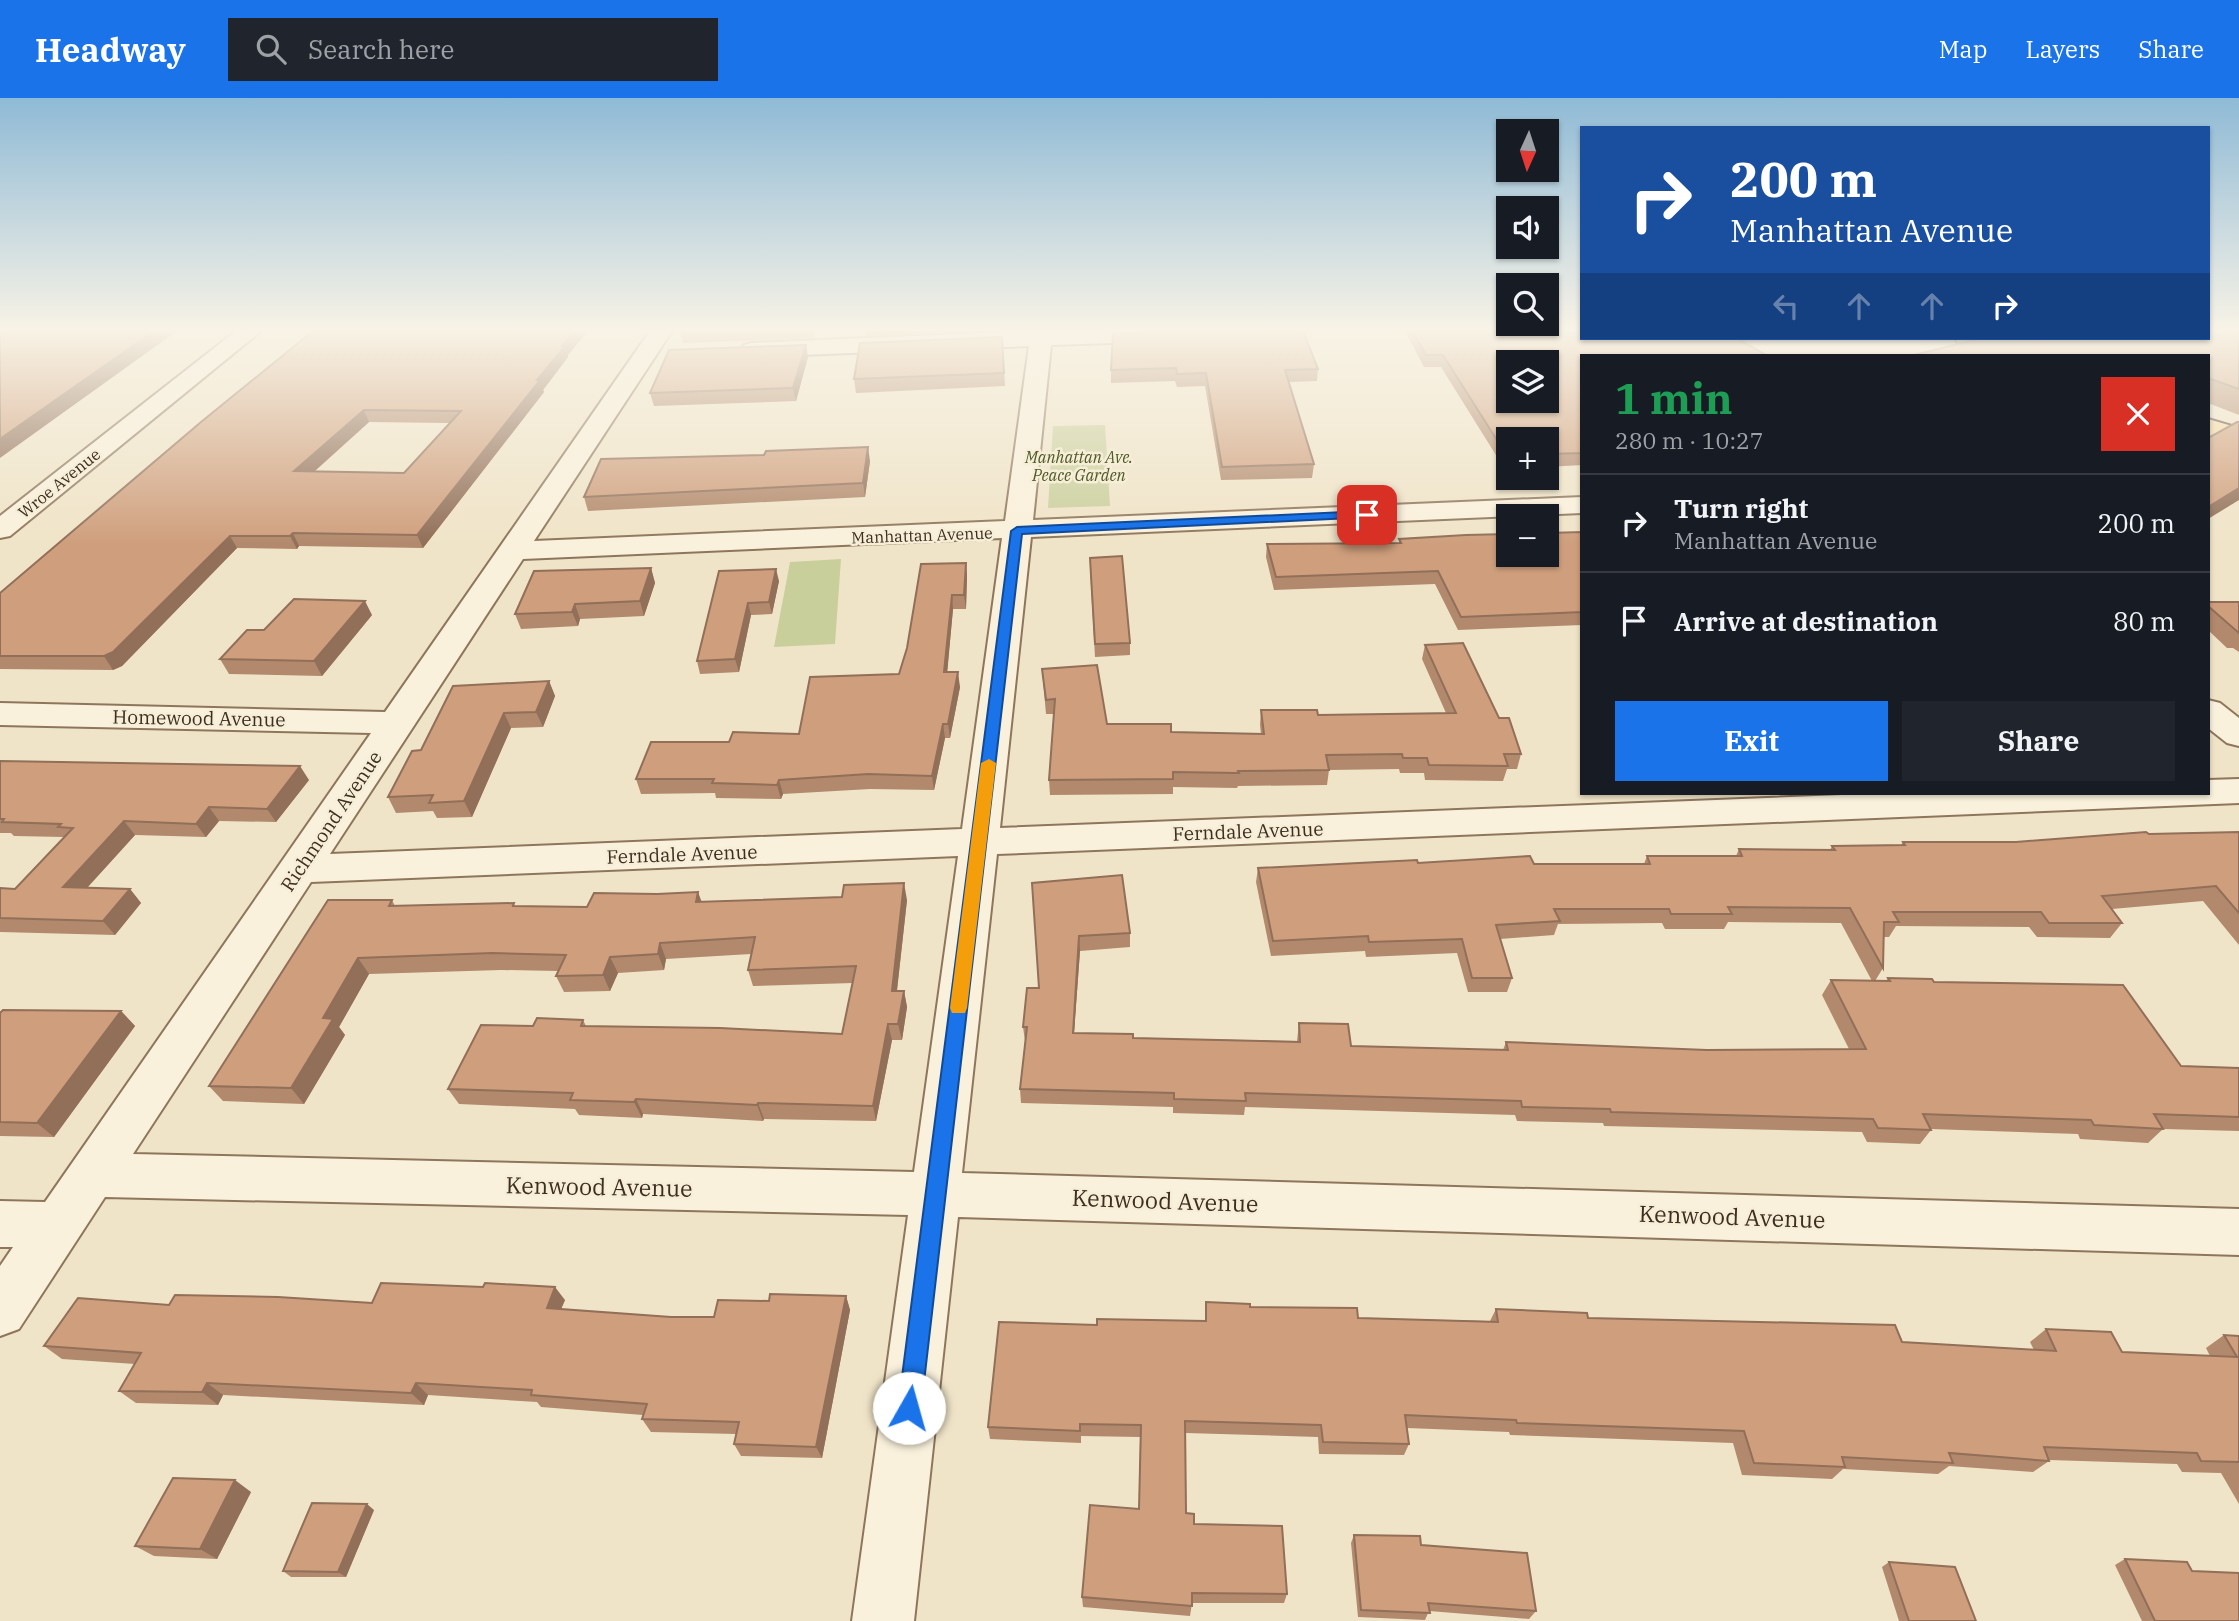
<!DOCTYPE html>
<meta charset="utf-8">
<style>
:root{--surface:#171b24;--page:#20242c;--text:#f1f3f6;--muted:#9ea1a6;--line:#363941;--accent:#1a73e8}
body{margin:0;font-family:"IBM Plex Serif",serif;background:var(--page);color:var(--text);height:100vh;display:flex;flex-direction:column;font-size:26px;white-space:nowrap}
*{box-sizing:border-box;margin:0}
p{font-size:23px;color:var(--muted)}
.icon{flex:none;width:38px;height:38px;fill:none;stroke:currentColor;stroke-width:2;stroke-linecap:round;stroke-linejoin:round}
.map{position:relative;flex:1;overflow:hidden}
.details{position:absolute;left:1580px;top:256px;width:630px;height:441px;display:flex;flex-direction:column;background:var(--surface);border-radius:0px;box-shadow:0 2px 5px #0004}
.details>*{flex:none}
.guide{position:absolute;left:1580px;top:28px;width:630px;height:214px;border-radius:0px;box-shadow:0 2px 5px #0004;background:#1a4fa0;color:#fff;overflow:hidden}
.needle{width:46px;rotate:183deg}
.buttons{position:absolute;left:1496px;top:21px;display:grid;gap:14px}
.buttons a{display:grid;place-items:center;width:63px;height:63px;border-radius:0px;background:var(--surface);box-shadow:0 2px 5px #0004;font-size:35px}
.pin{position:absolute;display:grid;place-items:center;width:60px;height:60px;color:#fff;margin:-30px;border-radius:14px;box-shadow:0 4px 10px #0006}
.me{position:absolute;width:77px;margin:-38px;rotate:7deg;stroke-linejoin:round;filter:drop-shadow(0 0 5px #0008)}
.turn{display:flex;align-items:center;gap:24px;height:147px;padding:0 35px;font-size:32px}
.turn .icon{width:91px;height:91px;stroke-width:2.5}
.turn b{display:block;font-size:49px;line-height:60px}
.lanes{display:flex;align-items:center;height:66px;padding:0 35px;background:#0003;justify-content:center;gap:35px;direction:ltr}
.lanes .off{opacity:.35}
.round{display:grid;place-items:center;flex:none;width:74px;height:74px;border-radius:0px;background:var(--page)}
.overview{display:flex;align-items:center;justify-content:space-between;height:119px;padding:0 35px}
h1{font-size:42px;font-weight:800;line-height:52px;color:#1e9e55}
.primary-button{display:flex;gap:14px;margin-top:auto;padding:14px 35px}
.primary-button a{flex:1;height:80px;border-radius:0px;background:var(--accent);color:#fff;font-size:28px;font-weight:800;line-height:80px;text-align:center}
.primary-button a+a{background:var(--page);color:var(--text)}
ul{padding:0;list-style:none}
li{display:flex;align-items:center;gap:21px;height:98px;padding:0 35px;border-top:2px solid var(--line)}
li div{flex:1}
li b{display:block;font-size:26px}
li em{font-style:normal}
header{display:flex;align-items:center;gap:42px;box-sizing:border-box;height:98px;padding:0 35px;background:var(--accent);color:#fff}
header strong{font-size:33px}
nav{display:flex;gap:38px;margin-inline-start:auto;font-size:24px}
.search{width:490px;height:63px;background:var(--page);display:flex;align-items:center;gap:18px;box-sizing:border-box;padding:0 24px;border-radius:0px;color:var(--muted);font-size:26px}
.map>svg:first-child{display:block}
</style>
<header>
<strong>Headway</strong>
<div class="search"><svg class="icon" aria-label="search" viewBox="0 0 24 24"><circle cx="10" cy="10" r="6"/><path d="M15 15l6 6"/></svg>Search here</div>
<nav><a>Map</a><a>Layers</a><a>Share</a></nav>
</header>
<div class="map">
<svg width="2239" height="1523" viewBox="0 0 2239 1523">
<rect width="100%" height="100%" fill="#f0e4c8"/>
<g fill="#c9cf9b">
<polygon points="1105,327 1110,408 1048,410 1053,328"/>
<polygon points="841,461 835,546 774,549 790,464"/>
</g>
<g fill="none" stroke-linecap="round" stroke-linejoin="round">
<g stroke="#8d765c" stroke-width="4">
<g id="minor">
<polygon points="236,233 261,233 10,438 0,440 0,418"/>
<path d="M650,233H672L534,443L1005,423L1029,248L752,259L744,257L741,252L744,247L752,245L1031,233H1272L1269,238L1261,240L1051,247L1033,422L1582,399V415L1031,439L1000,730L1892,695H2208V682L2239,681V705L997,756L962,1075L2239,1111V1157L958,1119L914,1523H852L908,1117L105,1099L19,1231L0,1238V1168L13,1149H0V1103L45,1104L371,635L0,627V605L385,614ZM1002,440L962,731L330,756L523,461ZM958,758L914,1074L133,1056L311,784Z"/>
<polygon points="2208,602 2220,605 2239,620 2239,648 2227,645 2208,630"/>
</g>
</g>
<g stroke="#5b4430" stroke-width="4">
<g id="primary">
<polygon points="1955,240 1987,240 2022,252 2025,257 1993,257 1958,245"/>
<polygon points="2208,321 2239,330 2239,347 2208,337"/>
</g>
</g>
<use href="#minor" fill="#faf1dc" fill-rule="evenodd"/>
<use href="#primary" fill="#f3d9a0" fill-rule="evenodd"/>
</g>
<g fill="#b2896c" fill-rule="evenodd">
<polygon points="680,233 815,233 813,240 683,245"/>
<polygon points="865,233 970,233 866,238"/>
<polygon points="1182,233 1318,271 1317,283 1289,284 1314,366 1312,380 1221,382 1205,288 1177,289 1175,283 1111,285 1111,272"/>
<polygon points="1405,233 1566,233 1569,235 1582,257 1582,367 1547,369 1547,341 1508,341 1508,370 1504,370 1441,269 1424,269"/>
<polygon points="2239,233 2239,317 2208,305 2208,257 1917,257 1918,256 2208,240 2216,237"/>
<polygon points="1002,239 1005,288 856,295 854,281"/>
<path d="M568,257V259L543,292L544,294L423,450L299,448L297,451L237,450L122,568L113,572L0,571V495L201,324ZM369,324L450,325L404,375L314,374Z"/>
<polygon points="808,259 796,303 654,308 650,295"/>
<polygon points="870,363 865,399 588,413 584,399"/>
<polygon points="1582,434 1582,527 1458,532 1435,486 1274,492 1266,459 1267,446 1399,445 1399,441"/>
<polygon points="966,465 967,478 966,511 953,511 947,574 960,589 950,640 945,640 934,692 870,691 783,696 781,701 716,700 715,695 641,696 636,681 729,644 799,636 899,576"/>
<polygon points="651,470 655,485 644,518 580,521 578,528 521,531 515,516"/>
<polygon points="1090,472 1130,545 1130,557 1095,559"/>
<polygon points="719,473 779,483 772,516 751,517 739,574 700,576 697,563"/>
<polygon points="2208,504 2239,504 2239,554 2233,550 2227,550 2208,532"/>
<polygon points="372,517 322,578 229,576 220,561 264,532"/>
<polygon points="1425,547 1499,620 1521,656 1517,671 1507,671 1503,683 1425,682 1424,675 1400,675 1399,671 1329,672 1327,687 1238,688 1237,690 1173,689 1173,696 1050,697 1049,682 1054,616 1046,616 1042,571 1107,626 1171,634 1261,636 1260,627 1261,612 1318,617 1446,615 1422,561"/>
<polygon points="549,583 555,598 543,629 511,630 472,719 437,720 433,713 396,715 388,699 421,652"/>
<polygon points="0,663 309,682 276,724 219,723 206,739 135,737 87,790 130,791 141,805 115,837 0,834 0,790 15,791 64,739 14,738 11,735 0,735"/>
<polygon points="2239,734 2239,847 2203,803 2112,811 2122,825 2110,840 2037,839 2029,829 1896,828 1889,839 1884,839 1883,870 1875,883 1886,883 1888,880 1934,884 2181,968 2239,970 2239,1033 2163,1031 2148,1045 2080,1041 2078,1036 1931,1031 1931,1032 1920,1046 1867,1044 1862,1034 1604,1028 1603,1025 1517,1023 1515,1017 1245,1009 1244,1017 1173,1015 1173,1009 1021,1005 1020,991 1025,943 1023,929 1039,890 1032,785 1130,835 1130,849 1080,853 1074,935 1133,940 1297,943 1299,925 1351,948 1503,952 1506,944 1707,952 1849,951 1822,897 1831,882 1872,883 1841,825 1728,824 1724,831 1665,831 1662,825 1558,826 1554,837 1500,841 1512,880 1507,894 1468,894 1457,855 1366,859 1365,853 1271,858 1256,784 1258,770 1418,765 1534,766 1644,766 1647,758 1736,758 1739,751 1830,752 1832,748 1901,747 1903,744 2016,744 2149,736"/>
<polygon points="392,802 395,808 515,808 587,809 702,804 907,802 897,893 904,893 907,909 902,942 892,942 876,1023 764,1021 763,1023 643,1016 642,1020 579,1017 575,1011 459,1006 448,991 533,928 583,922 586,928 842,936 853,885 753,888 748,872 751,856 666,861 664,872 618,875 610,893 564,894 556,878 558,873 501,872 369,876 339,929 345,937 304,1006 223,1003 209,988"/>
<polygon points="121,913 135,928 54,1039 0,1038 0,915"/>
<polygon points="846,1198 850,1212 822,1360 741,1358 734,1346 736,1336 651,1334 642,1321 643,1317 541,1309 537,1304 428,1297 424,1307 223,1297 218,1307 136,1305 119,1293 135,1266 62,1261 44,1248 169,1207 565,1202 561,1211 671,1219 714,1219 769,1203"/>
<polygon points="1206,1204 1358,1220 1490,1223 1496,1211 1588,1220 1902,1244 2034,1252 2030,1244 2046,1231 2122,1254 2210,1258 2206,1250 2224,1237 2239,1238 2239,1406 2221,1375 2182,1374 2177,1366 2049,1362 2049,1363 2033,1374 1949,1368 1938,1376 1843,1371 1832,1381 1742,1377 1733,1345 1510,1337 1509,1334 1407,1330 1409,1346 1404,1357 1319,1356 1318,1339 1186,1335 1186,1415 1194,1426 1287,1496 1284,1505 1192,1505 1190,1518 1083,1509 1082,1499 1139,1411 1140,1339 1081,1338 1081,1345 990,1341 988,1329 1097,1227 1205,1223"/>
<polygon points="251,1394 217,1461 154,1458 135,1448"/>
<polygon points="374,1412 346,1479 291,1479 283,1473"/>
<polygon points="1354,1437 1421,1447 1536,1513 1529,1521 1429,1513 1425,1522 1358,1519 1351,1445"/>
<polygon points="2125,1461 2192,1473 2239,1523 2142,1523 2115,1467"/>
<polygon points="1889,1464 1976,1523 1899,1523 1882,1469"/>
</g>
<g fill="#916f58">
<polygon points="154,233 177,233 0,360 0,341"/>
<polygon points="575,233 588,233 568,257 568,259 543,292 544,294 423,450 417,437 537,282 562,248"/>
<polygon points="806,247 808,259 796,303 793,290"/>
<polygon points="364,312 369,324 300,386 294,373"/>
<polygon points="868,349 870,363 865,399 863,385"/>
<polygon points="2239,390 2239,402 2208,421 2208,409"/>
<polygon points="293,435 299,448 297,451 290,438"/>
<polygon points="230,438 237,450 122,568 113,572 104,558"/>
<polygon points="966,465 967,478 966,511 964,497"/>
<polygon points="651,470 655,485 644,518 640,503"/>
<polygon points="776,471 779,483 772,516 769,504"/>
<polygon points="952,497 953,511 946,588 944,574"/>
<polygon points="365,503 372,517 322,578 314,563"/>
<polygon points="748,505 751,517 739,574 735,561"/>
<polygon points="575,506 580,521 578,528 572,514"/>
<polygon points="958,574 960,589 950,640 948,626"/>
<polygon points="549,583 555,598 543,629 536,614"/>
<polygon points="504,615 511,630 472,719 464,703"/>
<polygon points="943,626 945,640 934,692 932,678"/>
<polygon points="300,668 309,682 276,724 267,711"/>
<polygon points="779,682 783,696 781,701 777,687"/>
<polygon points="209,709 219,723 206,739 196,726"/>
<polygon points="124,723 135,737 75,803 63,789"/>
<polygon points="904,785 907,802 895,909 892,893"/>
<polygon points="130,791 141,805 115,837 103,823"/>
<polygon points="698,794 704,810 696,804"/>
<polygon points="1079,838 1080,853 1073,949 1073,935"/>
<polygon points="660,845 666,861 664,872 658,856"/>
<polygon points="610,859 618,875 610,893 603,877"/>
<polygon points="358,860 369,876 339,929 345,937 304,1006 291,990 323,920"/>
<polygon points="904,893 907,909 902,942 898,926"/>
<polygon points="121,913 135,928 54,1039 37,1025"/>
<polygon points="888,926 892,942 876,1023 873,1008"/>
<polygon points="636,1001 643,1016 642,1020 634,1004"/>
<polygon points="758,1005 764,1021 763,1023 757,1007"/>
<polygon points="555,1189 565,1202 556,1223 547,1210"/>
<polygon points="846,1198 850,1212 822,1360 816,1349"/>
<polygon points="207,1285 223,1297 218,1307 202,1294"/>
<polygon points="416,1285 428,1297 424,1307 411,1295"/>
<polygon points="235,1382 251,1394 217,1461 200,1451"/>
<polygon points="367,1406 374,1412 346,1479 338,1474"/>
</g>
<g fill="#cf9f7d" stroke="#916f58" stroke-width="2" fill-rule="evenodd">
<polygon points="0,233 154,233 0,341"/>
<path d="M313,233H575L562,248H565L537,282H540L417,437L293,435L290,438H230L113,554L104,558H0V495L201,324ZM364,312L461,313L404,375L294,373Z"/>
<polygon points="1182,233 1303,233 1318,271 1285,272 1314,366 1222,369 1206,275 1177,276 1176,270 1111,272 1113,235"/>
<path d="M1413,233H1566L1569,235H1582V240H1736L1766,257H1582V355L1547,356V341H1508V358H1507L1443,257H1426ZM1508,264H1547V303H1508Z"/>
<polygon points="2208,233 2211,233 2216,237 2226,233 2239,233 2239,291 2208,280 2208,257 1921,257 1918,256 1983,240 2208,240"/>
<polygon points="1002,239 1004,275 854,281 860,245"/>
<polygon points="806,247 793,290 650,295 669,252"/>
<polygon points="2237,324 2239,324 2239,390 2208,409 2208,340"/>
<polygon points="868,349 863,385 584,399 601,361 764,357 766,353"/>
<polygon points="1582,434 1582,514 1461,519 1438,473 1276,479 1267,446 1401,445 1399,441 1466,437 1508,436 1508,457 1547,457 1547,435"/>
<polygon points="1122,458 1130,545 1095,546 1090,460"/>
<polygon points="966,465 964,497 952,497 944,574 958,574 948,626 943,626 932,678 868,676 779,682 777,687 712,685 714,681 636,681 651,644 729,644 733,634 799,636 810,579 899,576 907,550 921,466"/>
<polygon points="651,470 640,503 575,506 572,514 515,516 534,473"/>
<polygon points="776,471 769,504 748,505 735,561 697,563 719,473"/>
<polygon points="294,501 365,503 314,563 220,561 247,532 264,532"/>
<polygon points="2208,504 2239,504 2239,535 2208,508"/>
<polygon points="1463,545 1499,620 1509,620 1521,656 1504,656 1508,668 1429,667 1427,660 1403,660 1402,656 1326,657 1329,672 1238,673 1239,675 1173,674 1173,681 1049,682 1055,601 1046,602 1042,571 1097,567 1107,626 1171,626 1171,634 1264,636 1261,612 1317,612 1318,617 1456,615 1425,547"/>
<polygon points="549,583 536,614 504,615 464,703 429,705 433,697 388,699 412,653 421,652 453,588"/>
<polygon points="0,663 300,668 267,711 209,709 196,726 124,723 63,789 130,791 103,823 0,820 0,790 15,791 73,730 58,729 61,726 2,724 4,721 0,721"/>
<polygon points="2146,734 2149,736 2239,734 2239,815 2216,788 2102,798 2122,825 2049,825 2041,814 1893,814 1899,824 1884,824 1883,870 1850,810 1728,809 1732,816 1671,816 1669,811 1554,811 1560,823 1496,827 1512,880 1472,880 1462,841 1369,844 1368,838 1273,843 1258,770 1417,762 1418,765 1530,758 1534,766 1650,766 1647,758 1742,758 1739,751 1835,752 1832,748 1905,747 1903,744 2016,744"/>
<polygon points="1122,777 1130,835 1079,838 1073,935 1133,936 1133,940 1300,944 1299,925 1348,926 1351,948 1508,952 1506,944 1707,952 1866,951 1831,882 1890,883 1888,880 1932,881 1934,884 2123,887 2181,968 2239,970 2239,1019 2154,1016 2163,1031 2094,1027 2091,1022 1923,1016 1931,1032 1878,1030 1873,1021 1611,1014 1610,1011 1522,1009 1521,1003 1245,995 1246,1003 1174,1001 1174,995 1020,991 1027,929 1023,929 1027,890 1039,890 1032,785"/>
<polygon points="904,785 892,893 904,893 898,926 888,926 873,1008 758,1005 757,1007 636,1001 634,1004 570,1002 573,995 448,991 481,927 533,928 537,920 583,922 581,928 720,930 842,936 856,868 748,872 755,839 660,845 658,856 610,859 603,877 556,878 566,857 492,855 358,860 323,920 333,921 291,990 209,988 328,802 392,802 389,808 514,805 513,808 587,809 594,795 657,796 698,794 696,804 842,799 844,787"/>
<polygon points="3,912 121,913 37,1025 0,1024 0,915"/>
<polygon points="381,1185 483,1189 485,1185 555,1189 547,1210 671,1219 714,1219 718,1202 769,1203 770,1196 846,1198 816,1349 734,1346 739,1324 642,1321 647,1306 531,1297 532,1292 416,1285 411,1295 207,1285 202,1294 119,1293 141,1255 44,1248 78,1200 169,1207 175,1197 278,1199 372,1205"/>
<polygon points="1206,1204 1250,1206 1250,1209 1357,1210 1358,1220 1498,1224 1496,1211 1587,1215 1588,1220 1895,1227 1902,1244 2056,1253 2046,1231 2111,1234 2122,1254 2237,1259 2224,1237 2239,1238 2239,1364 2201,1363 2197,1355 2044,1349 2049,1363 1949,1355 1953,1365 1842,1359 1845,1369 1754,1365 1744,1333 1517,1325 1516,1322 1405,1317 1409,1346 1323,1344 1321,1327 1185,1323 1186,1415 1194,1416 1194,1426 1282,1428 1287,1496 1192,1495 1192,1508 1082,1499 1090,1407 1139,1411 1141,1327 1080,1326 1080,1333 988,1329 999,1224 1097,1227 1097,1221 1206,1223"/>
<polygon points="173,1380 235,1382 200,1451 135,1448"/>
<polygon points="312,1405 367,1406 338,1474 283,1473"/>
<polygon points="1354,1437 1420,1438 1421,1447 1527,1455 1536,1513 1428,1505 1430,1515 1361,1512"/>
<polygon points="2125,1461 2187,1464 2192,1473 2239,1475 2239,1523 2155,1523"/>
<polygon points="1889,1464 1955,1469 1976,1523 1909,1523"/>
</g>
<linearGradient id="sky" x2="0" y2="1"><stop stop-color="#8fbad6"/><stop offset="0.52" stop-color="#f8f3e6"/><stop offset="1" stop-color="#f8f3e6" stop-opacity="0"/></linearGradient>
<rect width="2239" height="446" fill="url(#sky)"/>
<polygon fill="#1a73e8" stroke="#114b97" stroke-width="2" points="1367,413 1371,414 1371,419 1022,436 921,1310 917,1318 909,1321 901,1318 898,1310 1011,433 1017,429"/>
<polygon fill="#f59e0b" points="989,661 996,665 967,910 965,915 952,915 950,910 981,665"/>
<g text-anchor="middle" stroke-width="5" stroke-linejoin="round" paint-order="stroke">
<g font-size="16" font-style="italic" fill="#4d5a26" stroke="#f7eed8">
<text x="1079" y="365">Manhattan Ave.<tspan x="1079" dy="18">Peace Garden</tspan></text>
</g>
<g font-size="16" fill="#3d2e20" stroke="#f7eed8">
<text transform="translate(59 385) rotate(-39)" y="6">Wroe Avenue</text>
<text transform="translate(922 437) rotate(-2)" y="6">Manhattan Avenue</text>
</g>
<g font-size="19" fill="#3d2e20" stroke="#f7eed8">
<text transform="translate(199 620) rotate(1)" y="7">Homewood Avenue</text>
<text transform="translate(331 723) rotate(-56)" y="7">Richmond Avenue</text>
<text transform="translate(1248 733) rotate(-2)" y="7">Ferndale Avenue</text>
<text transform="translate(682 756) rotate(-2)" y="7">Ferndale Avenue</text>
</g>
<g font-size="23" fill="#3d2e20" stroke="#f7eed8">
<text transform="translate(599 1089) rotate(1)" y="8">Kenwood Avenue</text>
<text transform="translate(1165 1103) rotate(2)" y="8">Kenwood Avenue</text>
<text transform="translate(1732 1119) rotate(2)" y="8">Kenwood Avenue</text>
</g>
</g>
</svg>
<div class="buttons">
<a><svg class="needle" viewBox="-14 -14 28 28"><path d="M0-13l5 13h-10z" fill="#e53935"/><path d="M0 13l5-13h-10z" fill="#9ea1a6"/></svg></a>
<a><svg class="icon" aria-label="sound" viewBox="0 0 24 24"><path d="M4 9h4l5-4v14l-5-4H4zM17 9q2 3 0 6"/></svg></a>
<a><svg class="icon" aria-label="search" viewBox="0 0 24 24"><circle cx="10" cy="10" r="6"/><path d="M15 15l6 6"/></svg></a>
<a><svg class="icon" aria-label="layers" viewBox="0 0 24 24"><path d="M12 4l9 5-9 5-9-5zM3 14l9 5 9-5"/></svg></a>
<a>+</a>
<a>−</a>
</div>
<div class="pin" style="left:1367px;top:417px;background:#d93025"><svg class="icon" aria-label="arrive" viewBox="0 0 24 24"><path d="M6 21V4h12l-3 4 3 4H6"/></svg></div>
<svg class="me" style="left:909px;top:1310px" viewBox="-20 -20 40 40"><circle r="19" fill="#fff"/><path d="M0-13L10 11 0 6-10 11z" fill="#1a73e8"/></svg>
<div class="guide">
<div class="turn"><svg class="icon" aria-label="right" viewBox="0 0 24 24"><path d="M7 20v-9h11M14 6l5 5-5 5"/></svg><div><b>200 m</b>Manhattan Avenue</div></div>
<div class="lanes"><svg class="icon off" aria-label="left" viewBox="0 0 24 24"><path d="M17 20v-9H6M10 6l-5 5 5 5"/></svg><svg class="icon off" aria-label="ahead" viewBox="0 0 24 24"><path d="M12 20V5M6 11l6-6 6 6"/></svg><svg class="icon off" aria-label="ahead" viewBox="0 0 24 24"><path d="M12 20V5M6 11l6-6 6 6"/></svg><svg class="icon" aria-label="right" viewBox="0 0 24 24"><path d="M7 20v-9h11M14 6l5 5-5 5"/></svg></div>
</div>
<section class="details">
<div class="overview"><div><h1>1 min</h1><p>280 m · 10:27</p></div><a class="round" style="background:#d93025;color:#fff"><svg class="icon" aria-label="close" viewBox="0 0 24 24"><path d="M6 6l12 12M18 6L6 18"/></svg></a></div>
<ul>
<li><svg class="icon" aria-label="right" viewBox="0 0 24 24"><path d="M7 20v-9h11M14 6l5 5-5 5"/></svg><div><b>Turn right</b><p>Manhattan Avenue</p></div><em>200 m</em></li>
<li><svg class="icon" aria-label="arrive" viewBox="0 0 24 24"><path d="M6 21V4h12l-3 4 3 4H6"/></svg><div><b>Arrive at destination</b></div><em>80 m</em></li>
</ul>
<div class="primary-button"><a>Exit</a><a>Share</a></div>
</section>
</div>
